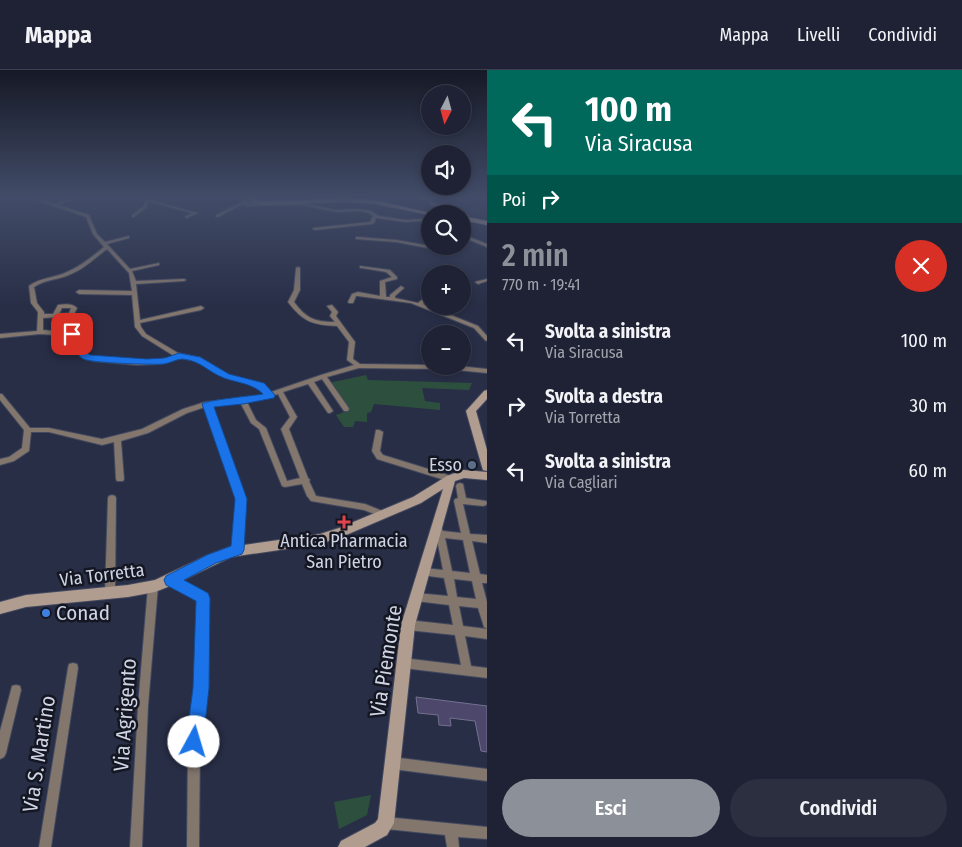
<!DOCTYPE html>
<html lang="it">
<meta charset="utf-8">
<style>
:root{--surface:#1e2234;--page:#2b2f40;--text:#f1f3f6;--muted:#a1a4ac;--line:#3c3f4f;--accent:#8c9099}
body{margin:0;font-family:"Fira Sans Condensed",sans-serif;background:var(--page);color:var(--text);height:100vh;display:flex;flex-direction:column;font-size:19px;white-space:nowrap}
*{box-sizing:border-box;margin:0}
p{font-size:16px;color:var(--muted)}
.icon{flex:none;width:28px;height:28px;fill:none;stroke:currentColor;stroke-width:2;stroke-linecap:round;stroke-linejoin:round}
.map{position:relative;flex:1;overflow:hidden}
.panel{display:flex;flex-direction:column;background:var(--surface);width:475px}
.panel>*{flex:none}
.guide{background:#00695c;color:#fff;overflow:hidden}
.needle{width:32px;rotate:186deg}
.tools{position:absolute;left:421px;top:15px;display:grid;gap:10px}
.tools a{display:grid;place-items:center;width:50px;height:50px;border-radius:50%;background:var(--surface);box-shadow:0 2px 8px #0003,0 0 0 1px var(--line);font-size:25px}
.pin{position:absolute;display:grid;place-items:center;width:42px;height:42px;color:#fff;margin:-21px;border-radius:10px;box-shadow:0 2px 8px #0006}
.me{position:absolute;width:55px;margin:-28px;rotate:6deg;stroke-linejoin:round;filter:drop-shadow(0 0 4px #0008)}
.turn{display:flex;align-items:center;gap:18px;height:105px;padding:0 15px;font-size:22px}
.turn .icon{width:65px;height:65px;stroke-width:2.5}
.turn b{display:block;font-size:35px;line-height:42px}
.then{display:flex;align-items:center;height:48px;padding:0 15px;background:#0003;gap:10px;font-size:19px}
.round{display:grid;place-items:center;flex:none;width:52px;height:52px;border-radius:26px;background:var(--page)}
.headline{display:flex;align-items:center;justify-content:space-between;height:85px;padding:0 15px}
h1{font-size:30px;font-weight:600;line-height:38px;color:var(--accent)}
.button{display:flex;gap:10px;margin-top:auto;padding:10px 15px}
.button a{flex:1;height:58px;border-radius:30px;background:var(--accent);color:#fff;font-size:20px;font-weight:600;line-height:58px;text-align:center}
.button a+a{background:var(--page);color:var(--text)}
ul{padding:0;list-style:none}
li{display:flex;align-items:center;gap:15px;height:65px;padding:0 15px}
li div{flex:1}
li b{display:block;font-size:19px}
li em{font-style:normal}
header{display:flex;align-items:center;gap:30px;box-sizing:border-box;height:70px;padding:0 25px;background:var(--surface);border-bottom:1px solid var(--line)}
header strong{font-size:24px}
nav{display:flex;gap:28px;margin-inline-start:auto;font-size:18px}
main{display:flex;flex:1;min-height:0}
.map>svg:first-child{display:block}
</style>
<header>
<strong>Mappa</strong>
<nav><a>Mappa</a><a>Livelli</a><a>Condividi</a></nav>
</header>
<main>
<div class="map">
<svg width="487" height="777" viewBox="0 0 487 777">
<rect width="100%" height="100%" fill="#282e46"/>
<g fill="#2d503e">
<polygon points="366,305 368,310 472,313 469,320 422,318 425,331 440,333 440,340 374,334 371,342 367,343 367,352 355,351 353,357 344,357 336,345 344,342 346,339 328,313"/>
<polygon points="371,725 367,745 339,759 334,732"/>
</g>
<polygon fill="#4c476b" stroke="#74718f" points="416,627 487,636 487,682 481,681 475,651 450,648 451,656 439,655 438,645 418,643"/>
<g fill="none" stroke-linecap="round" stroke-linejoin="round">
<g stroke="#43495f" stroke-width="2">
<g id="street">
<path d="M24,126H30L56,134L65,130L86,126H93L66,132L59,135L89,145L97,164L105,172L129,166V168L107,174L130,199L159,193V195L132,201L136,211L184,209L186,210L184,211L136,214L140,250L201,236L204,238L201,240L140,253L141,257L146,264L178,283L201,288L228,305L262,314L271,322L321,305L354,295L347,290L349,272L337,256C313,255 303,252 288,232L294,220L296,198L298,197L300,198V220L294,232C306,248 314,252 335,252L330,246L332,242L327,236L332,235L338,242L336,246L355,272L353,289L360,294L430,295V296H458L487,299V303L446,299L359,298L327,307L348,337L349,339L348,341H344L322,309L314,312L333,341L330,343H328L308,314L283,322L297,347L289,359L308,408L310,410L309,411L316,426L365,434L385,442L386,444L385,446L382,447L364,440L311,431L307,426L302,414L285,417L282,416L259,359L251,353L240,332L211,336L245,429L241,480L240,483L237,484L234,483L233,480L237,429L205,337L187,343L148,363L121,371L124,409L123,411H117L116,409L114,372L102,375L49,362H31L29,381L14,391L0,395V389L9,387L22,378L24,360L0,330V324H2L30,358H49L102,369L142,359L183,339L205,332L259,326L265,324L258,316L224,307L197,291L180,288L172,291L160,294L137,295L93,291L81,286L75,271L71,266L40,264L0,268V264L37,261L38,242L31,233L29,216C41,207 55,208 67,202C81,196 93,186 104,177L93,164L86,147ZM107,179L129,203L132,221L79,220L76,222L79,224L132,225L135,257L142,266L174,286C153,294 105,292 85,284L80,268L74,263L43,260V248L73,246L77,238C72,233 65,234 58,235L53,244H44V242L37,233L34,217C45,209 59,210 71,204C84,199 95,188 107,179ZM62,238H71L69,243L59,244ZM278,324L290,347L281,359L300,408L287,411L266,358L256,350L247,332L260,330Z"/>
<polygon points="158,126 163,126 153,131 198,143 187,148 185,147 186,146 192,143 150,132 147,133 147,137 134,147 132,147 132,145 144,136 144,132"/>
<polygon points="234,126 242,126 244,130 250,132 247,134 303,133 336,140 359,139 371,141 379,146 406,150 422,149 430,152 430,155 421,151 406,152 376,148 374,153 372,154 315,160 313,159 313,158 370,152 373,146 369,143 359,141 336,142 303,135 245,136 243,134 218,147 216,147 216,145 242,132 239,128"/>
<polygon points="325,126 331,126 309,132 307,131"/>
<polygon points="410,126 430,128 433,133 444,135 455,144 450,144 442,137 431,135 428,130 409,128"/>
<polygon points="462,144 468,145 469,146 467,147 462,146"/>
<polygon points="462,164 487,174 487,177 462,167"/>
<polygon points="358,167 396,170 430,176 442,176 428,178 396,172 356,169 356,167"/>
<polygon points="360,196 390,200 397,207 397,209 385,212 386,227 390,227 390,225 401,216 404,218 395,226 395,228 418,233 430,223 430,228 423,234 478,256 487,266 487,271 485,270 474,258 411,233 358,226 356,226 353,233 349,233 348,232 352,224 358,222 380,226 380,211 392,207 386,202 362,198 360,198"/>
<polygon points="487,209 487,211 478,214 475,212"/>
<polygon points="376,360 379,360 383,362 380,381 383,385 454,407 455,409 454,411 451,412 377,389 372,381"/>
<path d="M460,413L463,414L466,428L486,431L487,433L486,435L483,436L463,434L470,464L487,465V473L472,471L480,504L487,505V513H482L487,532V559L484,557L478,538L459,536L463,556L487,559V569L465,566L471,596L487,598V608L403,598L399,597L398,593L399,589L403,588L461,595L455,565L408,560L405,558L403,555L405,552L408,550L453,555L449,535L416,531L413,530L411,527L413,524L416,523L448,526L444,508L421,505L419,502L421,499L424,498L443,500L436,464L433,458L434,456L437,454L440,456L443,461L461,463L454,431L455,429L458,428L456,416L457,414ZM445,468L463,470L470,503L452,501ZM454,509L472,511L476,529L457,527Z"/>
<polygon points="112,425 115,426 116,428 115,523 113,526 110,527 107,526 105,523 108,428 109,426"/>
<polygon points="171,506 206,524 208,527 206,618 200,672 199,777 187,777 188,672 196,618 198,529 168,513 166,510 168,507"/>
<polygon points="153,512 156,513 158,516 148,636 142,777 130,777 138,636 148,516 150,513"/>
<polygon points="73,593 77,594 78,598 51,777 39,777 68,598 69,594"/>
<polygon points="16,615 20,616 21,620 6,683 4,687 0,689 0,661 11,620 12,616"/>
<polygon points="392,687 487,699 487,711 392,699 388,697 386,693 388,689"/>
<polygon points="386,747 487,757 487,769 458,767 459,777 447,777 445,765 386,759 382,757 380,753 382,749"/>
</g>
</g>
<g stroke="#43495f" stroke-width="2">
<g id="secondary">
<path d="M244,126C251,126 256,131 264,131L345,128L375,130L434,144H430V145L375,134L345,132L264,135L252,133Z"/>
<polygon points="462,146 487,151 487,155 462,150"/>
<polygon points="487,320 487,329 476,341 487,380 487,401 483,400 482,397 466,341 484,321"/>
<polygon points="463,400 487,402 487,410 464,408 455,411 415,555 394,753 387,765 365,777 338,777 341,771 375,753 378,749 401,555 443,419 421,433 346,465 320,474 231,487 175,514 155,522 128,527 26,537 0,544 0,532 26,525 128,515 155,510 208,485 230,477 320,464 339,458 413,427 447,406"/>
</g>
</g>
<use href="#street" fill="#82766d" fill-rule="evenodd"/>
<use href="#secondary" fill="#b19d8f" fill-rule="evenodd"/>
</g>
<linearGradient id="sky" x2="0" y2="1"><stop stop-color="#161926"/><stop offset="0.54" stop-color="#424c68"/><stop offset="1" stop-color="#424c68" stop-opacity="0"/></linearGradient>
<rect width="487" height="235" fill="url(#sky)"/>
<path fill="#1a73e8" stroke="#114b97" d="M69,262L79,264L85,281L90,285L147,289L165,288L179,283L200,287L229,304L264,313L275,325L274,328L243,334L214,337L247,429L244,480L242,484L216,493L184,510L208,523L210,528L209,618L203,672L200,678L194,681L188,678L186,672L193,618L196,531L166,515L164,510L166,506L207,485L231,476L235,429L202,334C206,330 252,326 263,324C252,313 237,313 224,308C208,302 201,291 183,289C176,289 171,293 164,294C153,295 91,293 83,289C73,283 78,273 68,264Z"/>
<circle fill="#5c6f8a" stroke="#141722" stroke-width="2" cx="472" cy="395" r="5"/>
<path fill="#e0444e" stroke="#141722" stroke-width="2" d="M341.5 444.5h5v5h5v5h-5v5h-5v-5h-5v-5h5z"/>
<circle fill="#3f7fe0" stroke="#141722" stroke-width="2" cx="46" cy="543" r="5"/>
<g text-anchor="middle" stroke-width="5" stroke-linejoin="round" paint-order="stroke">
<g font-size="18" fill="#cfd4e4" stroke="#141722" text-anchor="end">
<text x="462" y="401">Esso</text>
<text x="344" y="477" text-anchor="middle">Antica Pharmacia<tspan x="344" dy="21">San Pietro</tspan></text>
</g>
<g font-size="18" fill="#cfd4e4" stroke="#141722">
<text transform="translate(102 505) rotate(-7)" y="6">Via Torretta</text>
</g>
<g font-size="21" fill="#cfd4e4" stroke="#141722" text-anchor="start">
<text x="56" y="550">Conad</text>
</g>
<g font-size="21" fill="#cfd4e4" stroke="#141722">
<text transform="translate(386 591) rotate(-81)" y="7">Via Piemonte</text>
<text transform="translate(125 645) rotate(-86)" y="7">Via Agrigento</text>
<text transform="translate(39 684) rotate(-81)" y="7">Via S. Martino</text>
</g>
</g>
</svg>
<div class="tools">
<a><svg class="needle" viewBox="-14 -14 28 28"><path d="M0-13l5 13h-10z" fill="#e53935"/><path d="M0 13l5-13h-10z" fill="#a1a4ac"/></svg></a>
<a><svg class="icon" aria-label="sound" viewBox="0 0 24 24"><path d="M4 9h4l5-4v14l-5-4H4zM17 9q2 3 0 6"/></svg></a>
<a><svg class="icon" aria-label="search" viewBox="0 0 24 24"><circle cx="10" cy="10" r="6"/><path d="M15 15l6 6"/></svg></a>
<a>+</a>
<a>−</a>
</div>
<div class="pin" style="left:72px;top:264px;background:#d93025"><svg class="icon" aria-label="arrive" viewBox="0 0 24 24"><path d="M6 21V4h12l-3 4 3 4H6"/></svg></div>
<svg class="me" style="left:194px;top:672px" viewBox="-20 -20 40 40"><circle r="19" fill="#fff"/><path d="M0-13L10 11 0 6-10 11z" fill="#1a73e8"/></svg>
</div>
<section class="panel">
<div class="guide">
<div class="turn"><svg class="icon" aria-label="left" viewBox="0 0 24 24"><path d="M17 20v-9H6M10 6l-5 5 5 5"/></svg><div><b>100 m</b>Via Siracusa</div></div>
<div class="then">Poi<svg class="icon" aria-label="right" viewBox="0 0 24 24"><path d="M7 20v-9h11M14 6l5 5-5 5"/></svg></div>
</div>
<div class="headline"><div><h1>2 min</h1><p>770 m · 19:41</p></div><a class="round" style="background:#d93025;color:#fff"><svg class="icon" aria-label="close" viewBox="0 0 24 24"><path d="M6 6l12 12M18 6L6 18"/></svg></a></div>
<ul>
<li><svg class="icon" aria-label="left" viewBox="0 0 24 24"><path d="M17 20v-9H6M10 6l-5 5 5 5"/></svg><div><b>Svolta a sinistra</b><p>Via Siracusa</p></div><em>100 m</em></li>
<li><svg class="icon" aria-label="right" viewBox="0 0 24 24"><path d="M7 20v-9h11M14 6l5 5-5 5"/></svg><div><b>Svolta a destra</b><p>Via Torretta</p></div><em>30 m</em></li>
<li><svg class="icon" aria-label="left" viewBox="0 0 24 24"><path d="M17 20v-9H6M10 6l-5 5 5 5"/></svg><div><b>Svolta a sinistra</b><p>Via Cagliari</p></div><em>60 m</em></li>
</ul>
<div class="button"><a>Esci</a><a>Condividi</a></div>
</section>
</main>
